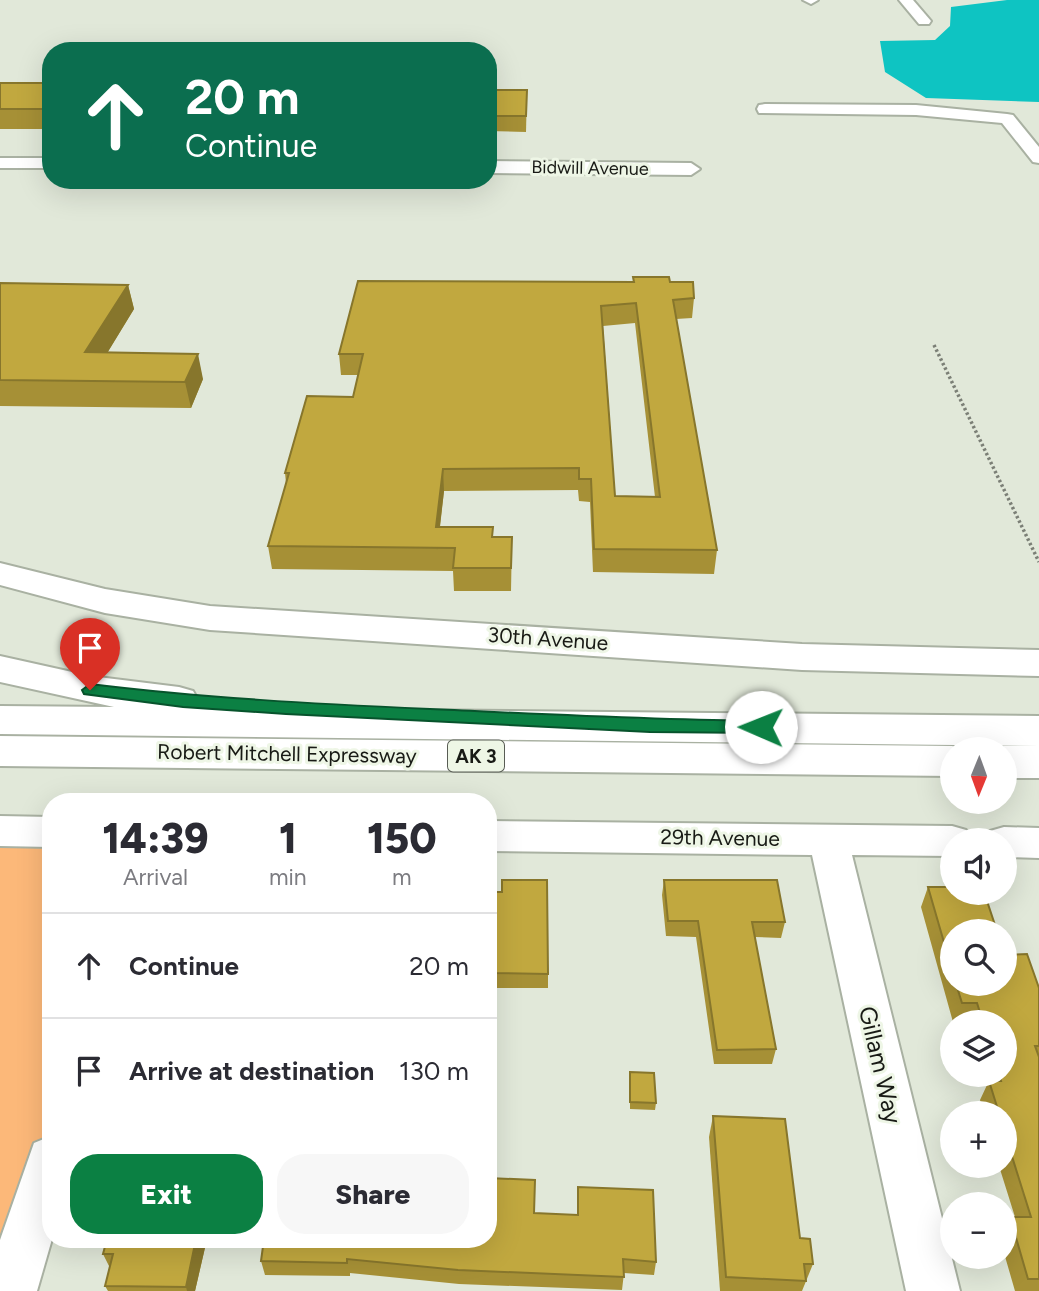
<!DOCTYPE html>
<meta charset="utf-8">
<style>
:root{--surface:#fff;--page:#f7f7f7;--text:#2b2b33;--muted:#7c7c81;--line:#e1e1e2;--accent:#0b8043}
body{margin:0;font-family:Figtree,sans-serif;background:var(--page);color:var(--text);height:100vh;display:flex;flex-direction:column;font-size:26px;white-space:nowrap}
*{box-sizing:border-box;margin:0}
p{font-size:23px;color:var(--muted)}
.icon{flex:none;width:38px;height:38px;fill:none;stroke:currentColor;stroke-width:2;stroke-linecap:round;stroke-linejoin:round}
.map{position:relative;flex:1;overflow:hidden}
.sheet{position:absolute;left:42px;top:793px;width:455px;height:455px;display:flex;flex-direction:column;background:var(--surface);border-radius:28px;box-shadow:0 7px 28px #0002}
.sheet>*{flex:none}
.top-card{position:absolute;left:42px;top:42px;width:455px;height:147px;border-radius:28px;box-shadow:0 7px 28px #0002;background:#0b6e4f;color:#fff;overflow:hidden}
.needle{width:46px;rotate:181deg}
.tools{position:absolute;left:940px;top:737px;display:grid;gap:14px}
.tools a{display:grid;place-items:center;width:77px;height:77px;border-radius:50%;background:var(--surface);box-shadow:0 7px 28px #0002;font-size:35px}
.pin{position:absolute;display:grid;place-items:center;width:60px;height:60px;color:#fff;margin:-72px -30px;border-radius:50% 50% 50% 0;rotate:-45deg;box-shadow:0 0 7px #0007}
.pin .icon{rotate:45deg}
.me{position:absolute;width:77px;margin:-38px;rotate:271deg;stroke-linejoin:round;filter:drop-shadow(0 0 5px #0008)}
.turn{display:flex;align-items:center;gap:24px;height:147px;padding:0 28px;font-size:32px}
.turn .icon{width:91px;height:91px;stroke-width:2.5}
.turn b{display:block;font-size:49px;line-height:60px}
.eta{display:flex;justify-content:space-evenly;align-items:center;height:119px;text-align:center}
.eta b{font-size:42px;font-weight:800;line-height:49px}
.action{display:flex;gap:14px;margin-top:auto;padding:14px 28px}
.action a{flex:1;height:80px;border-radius:28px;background:var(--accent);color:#fff;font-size:28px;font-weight:800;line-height:80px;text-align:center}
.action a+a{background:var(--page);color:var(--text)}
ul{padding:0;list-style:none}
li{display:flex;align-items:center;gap:21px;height:105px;padding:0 28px;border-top:2px solid var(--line)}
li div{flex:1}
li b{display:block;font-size:26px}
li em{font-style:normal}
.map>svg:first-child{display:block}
</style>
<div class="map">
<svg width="1039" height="1291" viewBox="0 0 1039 1291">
<rect width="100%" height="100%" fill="#e1e8d9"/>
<polygon fill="#fcb879" points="0,831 51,832 51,1160 0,1291"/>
<polygon fill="#0ec4c2" points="1007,0 1039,0 1039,102 926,98 885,72 880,41 935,40 950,26 951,7"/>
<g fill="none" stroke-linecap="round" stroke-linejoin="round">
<g stroke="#a9b1a2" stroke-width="4">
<g id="minor">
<polygon points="803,0 818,0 811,4"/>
<polygon points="899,0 913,0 931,21 929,24 919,24"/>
<polygon points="765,104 916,105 1007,114 1013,115 1039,147 1039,163 1033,162 1002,123 916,115 759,113 757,109 759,105"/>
<rect x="0" y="158" width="51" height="10"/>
<polygon points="488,161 691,163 700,169 691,175 488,173"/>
<polygon points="0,816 51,817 51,847 0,846"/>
<polygon points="488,821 952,826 966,830 971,840 952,840 952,856 852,855 960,1291 906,1291 812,855 488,851"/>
<polygon points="1004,827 1039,828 1039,858 1004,857 1004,840 985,840 990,831"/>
<polygon points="51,1136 52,1239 37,1291 0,1291 0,1240 34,1143"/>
</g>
</g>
<g stroke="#a9b1a2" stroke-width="4">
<polygon id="major" points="0,563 105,589 210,606 802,644 1039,650 1039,676 802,670 210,630 105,613 0,585"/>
</g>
<g stroke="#a9b1a2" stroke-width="4">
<g id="highway">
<polygon points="0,656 90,676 179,687 193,691 199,701 195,708 1039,716 1039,746 0,734 0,706 114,707 0,682"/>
<polygon points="0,736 952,746 964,749 952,749 952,776 0,766"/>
<polygon points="1004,746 1039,746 1039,778 1004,778 1004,749 996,749"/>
</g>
</g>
<polyline stroke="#7b7f76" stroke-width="3.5" stroke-dasharray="2.5 2.5" stroke-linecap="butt" points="934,345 1039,562"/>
<use href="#minor" fill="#fff" fill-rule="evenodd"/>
<use href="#major" fill="#fff" fill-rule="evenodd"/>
<use href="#highway" fill="#fff" fill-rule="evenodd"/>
</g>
<g fill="#a69036" fill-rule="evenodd">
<rect x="0" y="83" width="51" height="46"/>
<polygon points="488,90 527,90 526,132 488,131"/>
<path d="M633,277L670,282L694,298L692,318L676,319L717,550L714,574L593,572L590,502L579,501L578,490L444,491L440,527H493V537H512L511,591H454L453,571L272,569L268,546L286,483L285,473L353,397L358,375H341L339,354L633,282ZM635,323L655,497L615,496L603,326Z"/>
<polygon points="0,283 128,285 134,309 107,353 203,379 191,408 0,406"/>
<polygon points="664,880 785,922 781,938 755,937 776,1049 772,1064 714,1064 696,937 666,936 662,895"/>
<polygon points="928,887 952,931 952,984 1004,984 1039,988 1039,1291 1015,1291 1004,1253 1004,1226 1010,1217 1015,1217 999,1166 1004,1166 1004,1113 984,1113 980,1100 987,1085 984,1074 1004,1074 1004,1022 953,1022 921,907"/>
<polygon points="488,892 548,974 548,988 489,988"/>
<polygon points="630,1072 656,1103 655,1110 630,1109"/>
<polygon points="713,1116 800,1238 813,1264 802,1291 720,1291 709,1137"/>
<polygon points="578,1187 656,1262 654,1275 624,1273 622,1290 459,1284 350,1273 350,1276 265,1275 261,1261 534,1213 577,1215"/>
<polygon points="107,1239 207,1239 195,1291 108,1291 105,1286 110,1268 103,1254"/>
</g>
<g fill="#87762c">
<polygon points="128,285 134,309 92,378 85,352"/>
<polygon points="198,354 203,379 191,408 185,382"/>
<polygon points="443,469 444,491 437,550 436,527"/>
<polygon points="196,1239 207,1239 195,1291 187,1291 186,1287"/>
</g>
<g fill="#c1a83f" stroke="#87762c" stroke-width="2" fill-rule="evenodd">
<rect x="0" y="83" width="51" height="26"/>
<polygon points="488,90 527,90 526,116 488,116"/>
<path d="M633,277H669L670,282H693L694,298L673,300L717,550L594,549L591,479H579V468L443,469L436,527H493L492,537H512L511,568H453L455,548L268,546L289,473H285L307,396L353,397L363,354H339L358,281L634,282ZM636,303L660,497L615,496L601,306Z"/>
<polygon points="0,283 128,285 85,352 198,354 185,382 0,380"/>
<polygon points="502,880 547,880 548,974 489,973 489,948 488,948 488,892 502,892"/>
<polygon points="664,880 777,880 785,922 752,922 776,1049 717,1050 698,921 668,921"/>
<polygon points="928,887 952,887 952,892 984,892 997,931 952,931 952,970"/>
<polygon points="1027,954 1039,988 1039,1046 1035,1046 1039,1057 1039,1279 1028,1279 1010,1217 1031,1217 1004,1131 1004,1113 999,1113 989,1081 1001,1081 999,1074 1004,1074 1004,1022 983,1022 977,1003 962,1003 956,984 1004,984 1004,955"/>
<polygon points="630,1072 654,1073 656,1103 630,1102"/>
<polygon points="713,1116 785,1119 800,1238 810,1239 813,1264 804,1264 806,1281 726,1277"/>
<polygon points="488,1178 535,1180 534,1213 578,1215 578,1187 653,1190 656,1262 623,1259 624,1277 458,1270 347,1259 347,1263 261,1261 264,1239 488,1239"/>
<polygon points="107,1239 196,1239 186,1287 105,1286 113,1254 103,1254"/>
</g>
<path fill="#0b8043" stroke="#07532c" stroke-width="2" d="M90,684C203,698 317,704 430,709C541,714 650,720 761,721L769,727L761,733L650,732L286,714L183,707L84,694L82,690Z"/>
<g text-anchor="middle" stroke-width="6" stroke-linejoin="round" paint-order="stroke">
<g font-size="18" fill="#181a15" stroke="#eef6e6">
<text transform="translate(590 168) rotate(1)" y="6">Bidwill Avenue</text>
</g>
<rect fill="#eef6e6" stroke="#585c54" stroke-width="2" x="448" y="740.5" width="56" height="31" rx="5"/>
<g font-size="19" font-weight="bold" fill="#181a15">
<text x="476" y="763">AK 3</text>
</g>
<g font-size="21" fill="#181a15" stroke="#eef6e6">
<text transform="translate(548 639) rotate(4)" y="7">30th Avenue</text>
<text transform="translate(287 754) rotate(1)" y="7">Robert Mitchell Expressway</text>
<text transform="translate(720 838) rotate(1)" y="7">29th Avenue</text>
</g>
<g font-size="24" fill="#181a15" stroke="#eef6e6">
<text transform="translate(880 1065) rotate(77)" y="8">Gillam Way</text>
</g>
</g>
</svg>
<div class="tools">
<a><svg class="needle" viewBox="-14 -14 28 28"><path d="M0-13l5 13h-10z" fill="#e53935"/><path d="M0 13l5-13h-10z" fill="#7c7c81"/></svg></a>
<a><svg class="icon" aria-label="sound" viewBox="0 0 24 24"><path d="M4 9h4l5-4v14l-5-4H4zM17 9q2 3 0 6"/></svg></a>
<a><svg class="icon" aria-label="search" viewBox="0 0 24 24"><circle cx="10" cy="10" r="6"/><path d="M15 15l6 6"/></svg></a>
<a><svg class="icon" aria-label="layers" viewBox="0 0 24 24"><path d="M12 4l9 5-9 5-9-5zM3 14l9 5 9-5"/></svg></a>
<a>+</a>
<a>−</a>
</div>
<div class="pin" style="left:90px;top:690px;background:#d93025"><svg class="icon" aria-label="arrive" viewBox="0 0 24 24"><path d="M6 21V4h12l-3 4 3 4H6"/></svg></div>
<svg class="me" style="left:761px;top:727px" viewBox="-20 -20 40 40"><circle r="19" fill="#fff"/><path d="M0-13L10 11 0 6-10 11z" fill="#0b8043"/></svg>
<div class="top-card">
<div class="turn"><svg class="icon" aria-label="ahead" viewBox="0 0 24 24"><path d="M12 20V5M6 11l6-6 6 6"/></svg><div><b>20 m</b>Continue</div></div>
</div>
<section class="sheet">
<div class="eta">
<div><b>14:39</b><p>Arrival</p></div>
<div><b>1</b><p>min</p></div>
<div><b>150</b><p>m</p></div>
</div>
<ul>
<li><svg class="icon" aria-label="ahead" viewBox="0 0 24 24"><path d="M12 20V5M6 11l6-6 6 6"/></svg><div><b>Continue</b></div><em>20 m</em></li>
<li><svg class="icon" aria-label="arrive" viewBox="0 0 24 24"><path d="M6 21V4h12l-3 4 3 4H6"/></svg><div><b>Arrive at destination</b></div><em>130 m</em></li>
</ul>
<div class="action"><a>Exit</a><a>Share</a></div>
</section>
</div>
